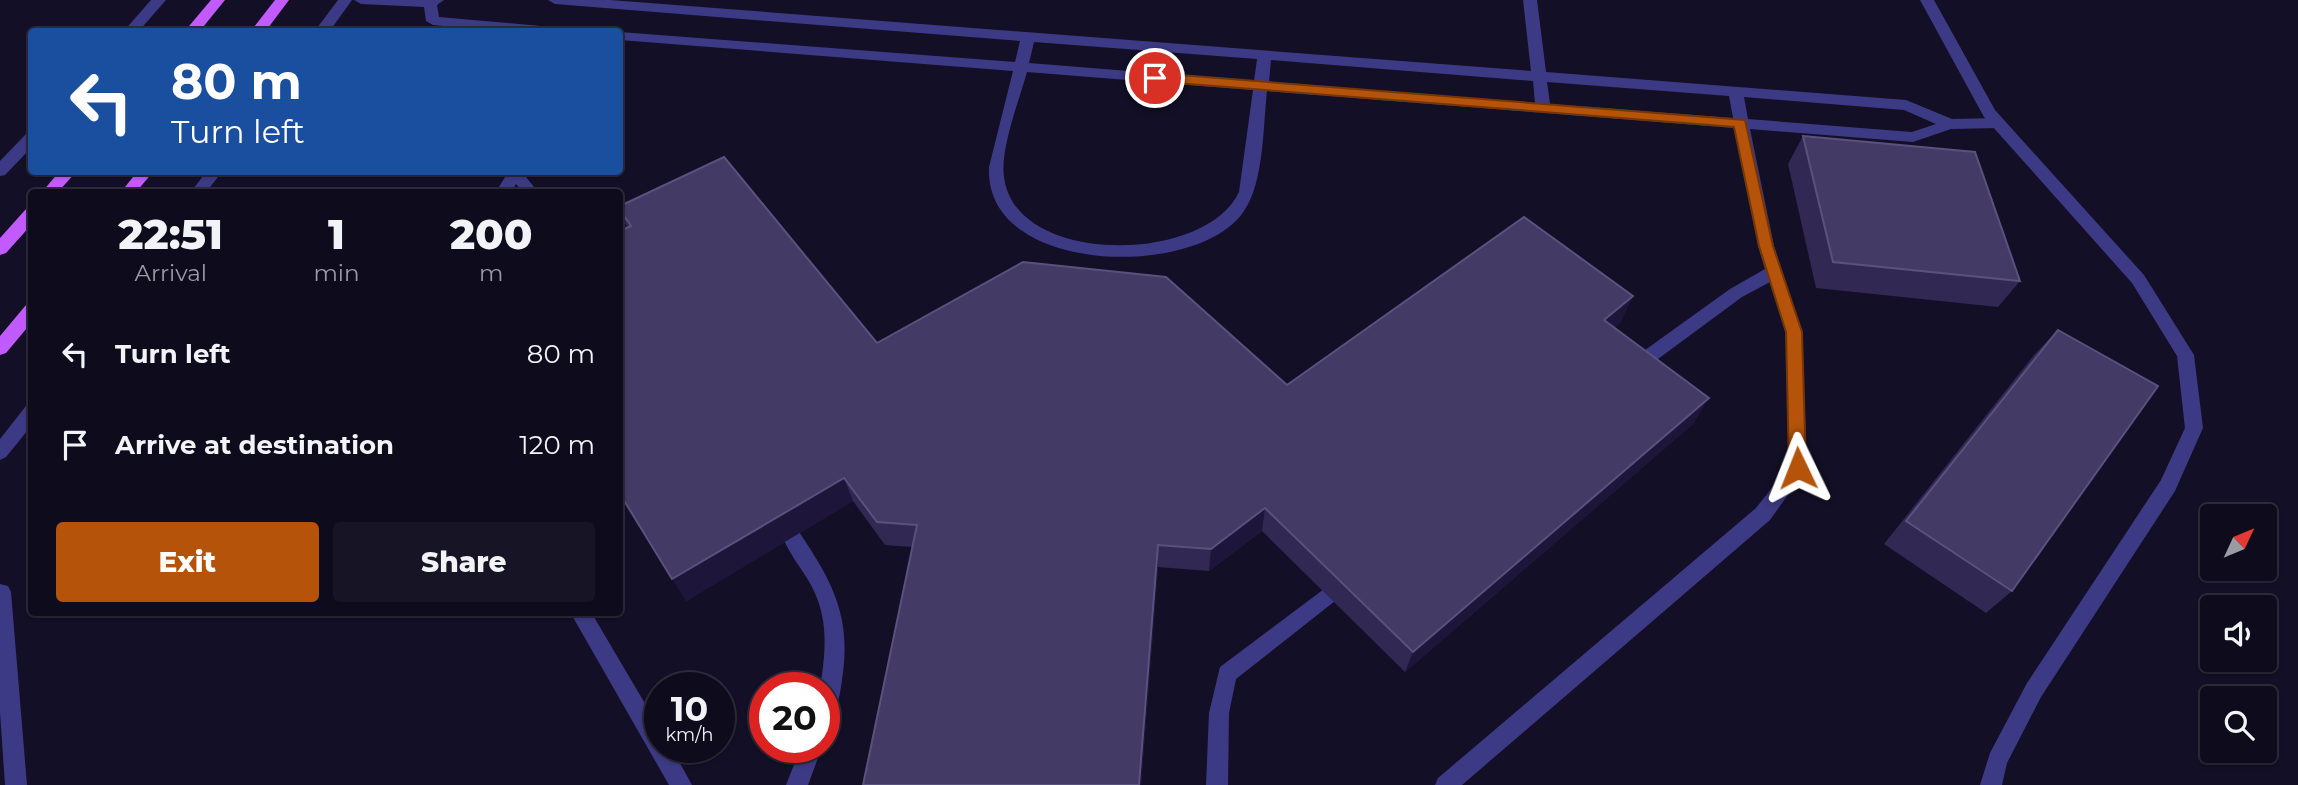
<!DOCTYPE html>
<style>
:root{--surface:#0e0b1c;--page:#171425;--text:#f1f3f6;--muted:#9b9ba3;--line:#2e2b3b;--accent:#b45309}
body{margin:0;font-family:Montserrat,sans-serif;background:var(--page);color:var(--text);height:100vh;display:flex;flex-direction:column;font-size:26px;white-space:nowrap}
*{box-sizing:border-box;margin:0}
p{font-size:23px;color:var(--muted)}
.icon{flex:none;width:38px;height:38px;fill:none;stroke:currentColor;stroke-width:2;stroke-linecap:round;stroke-linejoin:round}
.map{position:relative;flex:1;overflow:hidden}
.panel{position:absolute;left:28px;top:189px;width:595px;height:427px;display:flex;flex-direction:column;background:var(--surface);border-radius:7px;box-shadow:0 2px 5px #0004,0 0 0 2px var(--line)}
.panel>*{flex:none}
.top-card{position:absolute;left:28px;top:28px;width:595px;height:147px;border-radius:7px;box-shadow:0 2px 5px #0004,0 0 0 2px var(--line);background:#1a4fa0;color:#fff;overflow:hidden}
.needle{width:46px;rotate:46deg}
.buttons{position:absolute;left:2200px;top:504px;display:grid;gap:14px}
.buttons a{display:grid;place-items:center;width:77px;height:77px;border-radius:7px;background:var(--surface);box-shadow:0 2px 5px #0004,0 0 0 2px var(--line);font-size:35px}
.speed{position:absolute;left:644px;top:672px;display:flex;gap:14px;font-size:35px;font-weight:700;text-align:center}
.speed>*{display:grid;place-content:center;width:91px;height:91px;border-radius:50%;background:var(--surface);box-shadow:0 2px 5px #0004,0 0 0 2px var(--line);line-height:1}
.speed small{font-size:18px;font-weight:400}
.speed .limit{border:10px solid #d22;background:#fff;color:#111}
.pin{position:absolute;display:grid;place-items:center;width:60px;height:60px;color:#fff;margin:-30px;border:4px solid #fff;border-radius:50%;box-shadow:0 2px 7px #0007}
.me{position:absolute;width:77px;margin:-38px;rotate:358deg;stroke-linejoin:round;filter:drop-shadow(0 0 5px #0008)}
.turn{display:flex;align-items:center;gap:24px;height:147px;padding:0 28px;font-size:32px}
.turn .icon{width:91px;height:91px;stroke-width:2.5}
.turn b{display:block;font-size:49px;line-height:60px}
.eta{display:flex;justify-content:space-evenly;align-items:center;height:119px;text-align:center}
.eta b{font-size:42px;font-weight:800;line-height:49px}
.button{display:flex;gap:14px;margin-top:auto;padding:14px 28px}
.button a{flex:1;height:80px;border-radius:7px;background:var(--accent);color:#fff;font-size:28px;font-weight:800;line-height:80px;text-align:center}
.button a+a{background:var(--page);color:var(--text)}
ul{padding:0;list-style:none}
li{display:flex;align-items:center;gap:21px;height:91px;padding:0 28px}
li div{flex:1}
li b{display:block;font-size:26px}
li em{font-style:normal}
.map>svg:first-child{display:block}
</style>
<div class="map">
<svg width="2298" height="785" viewBox="0 0 2298 785">
<rect width="100%" height="100%" fill="#130f26"/>
<g fill="none" stroke-linecap="round" stroke-linejoin="round">
<g fill="#3d3a85" fill-rule="evenodd">
<polygon points="151,0 166,0 138,32 123,32"/>
<polygon points="338,0 352,0 329,32 314,32"/>
<polygon points="354,0 444,0 437,5 439,17 563,28 570,32 505,32 433,25 426,21 424,7 361,4"/>
<path d="M548,0H610L1531,71L1523,0H1537L1546,72L1906,100L1952,119L1998,118L2005,123L1998,128L1951,129L1913,142L1750,129L1774,246L1802,332L1807,468L1770,520L1462,785H1435L1438,778L1756,508L1789,466L1786,332L1770,282L1742,297L1639,373H1627L1624,368L1627,363L1730,289L1765,269L1758,246L1735,128L1267,91C1263,127 1264,182 1244,211C1200,279 984,277 989,167L1013,71L620,40V32L1015,62L1020,41L555,4ZM1034,42L1257,59L1254,81L1029,63ZM1271,60L1533,81L1535,103L1269,82ZM1027,72L1253,90L1239,192C1206,264 1015,267 1004,177C1000,149 1019,101 1027,72ZM1547,82L1729,96L1733,118L1550,104ZM1744,97L1904,110L1936,124L1912,132L1748,119Z"/>
<polygon points="32,132 32,147 5,175 0,176 0,161 27,133"/>
<polygon points="206,172 222,172 206,192 191,192"/>
<polygon points="508,172 522,172 538,192 523,192 516,184 511,192 496,192"/>
<polygon points="32,404 32,425 6,457 0,460 0,439 26,406"/>
<path d="M792,530L799,532C833,582 852,618 842,680C840,695 837,710 831,723L824,726V688H820C826,652 829,618 811,585C802,569 790,555 783,538L785,532Z"/>
<polygon points="0,584 8,586 11,592 27,785 5,785 0,712"/>
<polygon points="1328,586 1335,589 1338,595 1335,601 1236,679 1229,713 1228,785 1206,785 1209,713 1220,667"/>
<polygon points="570,612 591,612 660,729 660,747 671,747 692,785 669,785"/>
<polygon points="801,747 822,747 808,785 786,785"/>
</g>
<polygon fill="#3d3a85" fill-rule="evenodd" points="1920,0 1934,0 1995,110 2144,275 2194,355 2203,428 2175,491 2041,697 2007,763 2002,785 1980,785 1990,753 2027,683 2161,480 2185,428 2177,356 2132,283 1984,117"/>
<g fill="#c25bff" fill-rule="evenodd">
<polygon points="211,0 225,0 199,32 184,32"/>
<polygon points="275,0 289,0 265,32 250,32"/>
<polygon points="59,172 76,172 58,192 42,192"/>
<polygon points="137,172 153,172 136,192 121,192"/>
<polygon points="32,207 32,224 6,253 0,255 0,238 26,209"/>
<polygon points="32,304 32,322 6,353 0,355 0,336 26,305"/>
</g>
</g>
<g fill="#312854">
<polygon points="1803,136 2020,281 1998,307 1816,288 1788,164"/>
<polygon points="620,206 877,343 1287,385 1621,322 1614,328 1694,423 1405,672 1262,531 1209,571 1158,567 1141,785 863,785 912,547 885,545 853,501 686,601 627,228 620,211"/>
<polygon points="2058,330 2012,591 1986,613 1884,544 2034,355"/>
</g>
<g fill="#1d163a">
<polygon points="1633,296 1621,322 1592,346 1604,320"/>
<polygon points="1709,398 1694,423 1405,672 1413,652"/>
<polygon points="844,478 853,501 686,601 672,579"/>
<polygon points="1265,508 1262,531 1209,571 1211,549"/>
<polygon points="1158,545 1158,567 1141,785 1139,785"/>
</g>
<g fill="#433a66" stroke="#5a527e" stroke-width="2">
<polygon points="1803,136 1975,152 2020,281 1833,262"/>
<polygon points="724,157 877,343 1023,262 1166,277 1287,385 1524,217 1633,296 1604,320 1709,398 1413,652 1265,508 1211,549 1158,545 1139,785 863,785 917,525 877,522 844,478 672,579 620,494 620,231 631,226 620,210 620,206"/>
<polygon points="2058,330 2158,386 2012,591 1906,521"/>
</g>
<polygon fill="#b45309" stroke="#753606" stroke-width="2" points="1155,73 1745,120 1773,246 1802,332 1806,468 1804,473 1798,475 1789,468 1786,332 1759,246 1734,127 1150,81 1150,74"/>
</svg>
<div class="buttons">
<a><svg class="needle" viewBox="-14 -14 28 28"><path d="M0-13l5 13h-10z" fill="#e53935"/><path d="M0 13l5-13h-10z" fill="#9b9ba3"/></svg></a>
<a><svg class="icon" aria-label="sound" viewBox="0 0 24 24"><path d="M4 9h4l5-4v14l-5-4H4zM17 9q2 3 0 6"/></svg></a>
<a><svg class="icon" aria-label="search" viewBox="0 0 24 24"><circle cx="10" cy="10" r="6"/><path d="M15 15l6 6"/></svg></a>
</div>
<div class="speed"><div>10<small>km/h</small></div><div class="limit">20</div></div>
<div class="pin" style="left:1155px;top:78px;background:#d93025"><svg class="icon" aria-label="arrive" viewBox="0 0 24 24"><path d="M6 21V4h12l-3 4 3 4H6"/></svg></div>
<svg class="me" style="left:1798px;top:468px" viewBox="-20 -20 40 40"><path d="M0-17L14 15 0 8-14 15z" fill="#b45309" stroke="#fff" stroke-width="4"/></svg>
<div class="top-card">
<div class="turn"><svg class="icon" aria-label="left" viewBox="0 0 24 24"><path d="M17 20v-9H6M10 6l-5 5 5 5"/></svg><div><b>80 m</b>Turn left</div></div>
</div>
<section class="panel">
<div class="eta">
<div><b>22:51</b><p>Arrival</p></div>
<div><b>1</b><p>min</p></div>
<div><b>200</b><p>m</p></div>
</div>
<ul>
<li><svg class="icon" aria-label="left" viewBox="0 0 24 24"><path d="M17 20v-9H6M10 6l-5 5 5 5"/></svg><div><b>Turn left</b></div><em>80 m</em></li>
<li><svg class="icon" aria-label="arrive" viewBox="0 0 24 24"><path d="M6 21V4h12l-3 4 3 4H6"/></svg><div><b>Arrive at destination</b></div><em>120 m</em></li>
</ul>
<div class="button"><a>Exit</a><a>Share</a></div>
</section>
</div>
